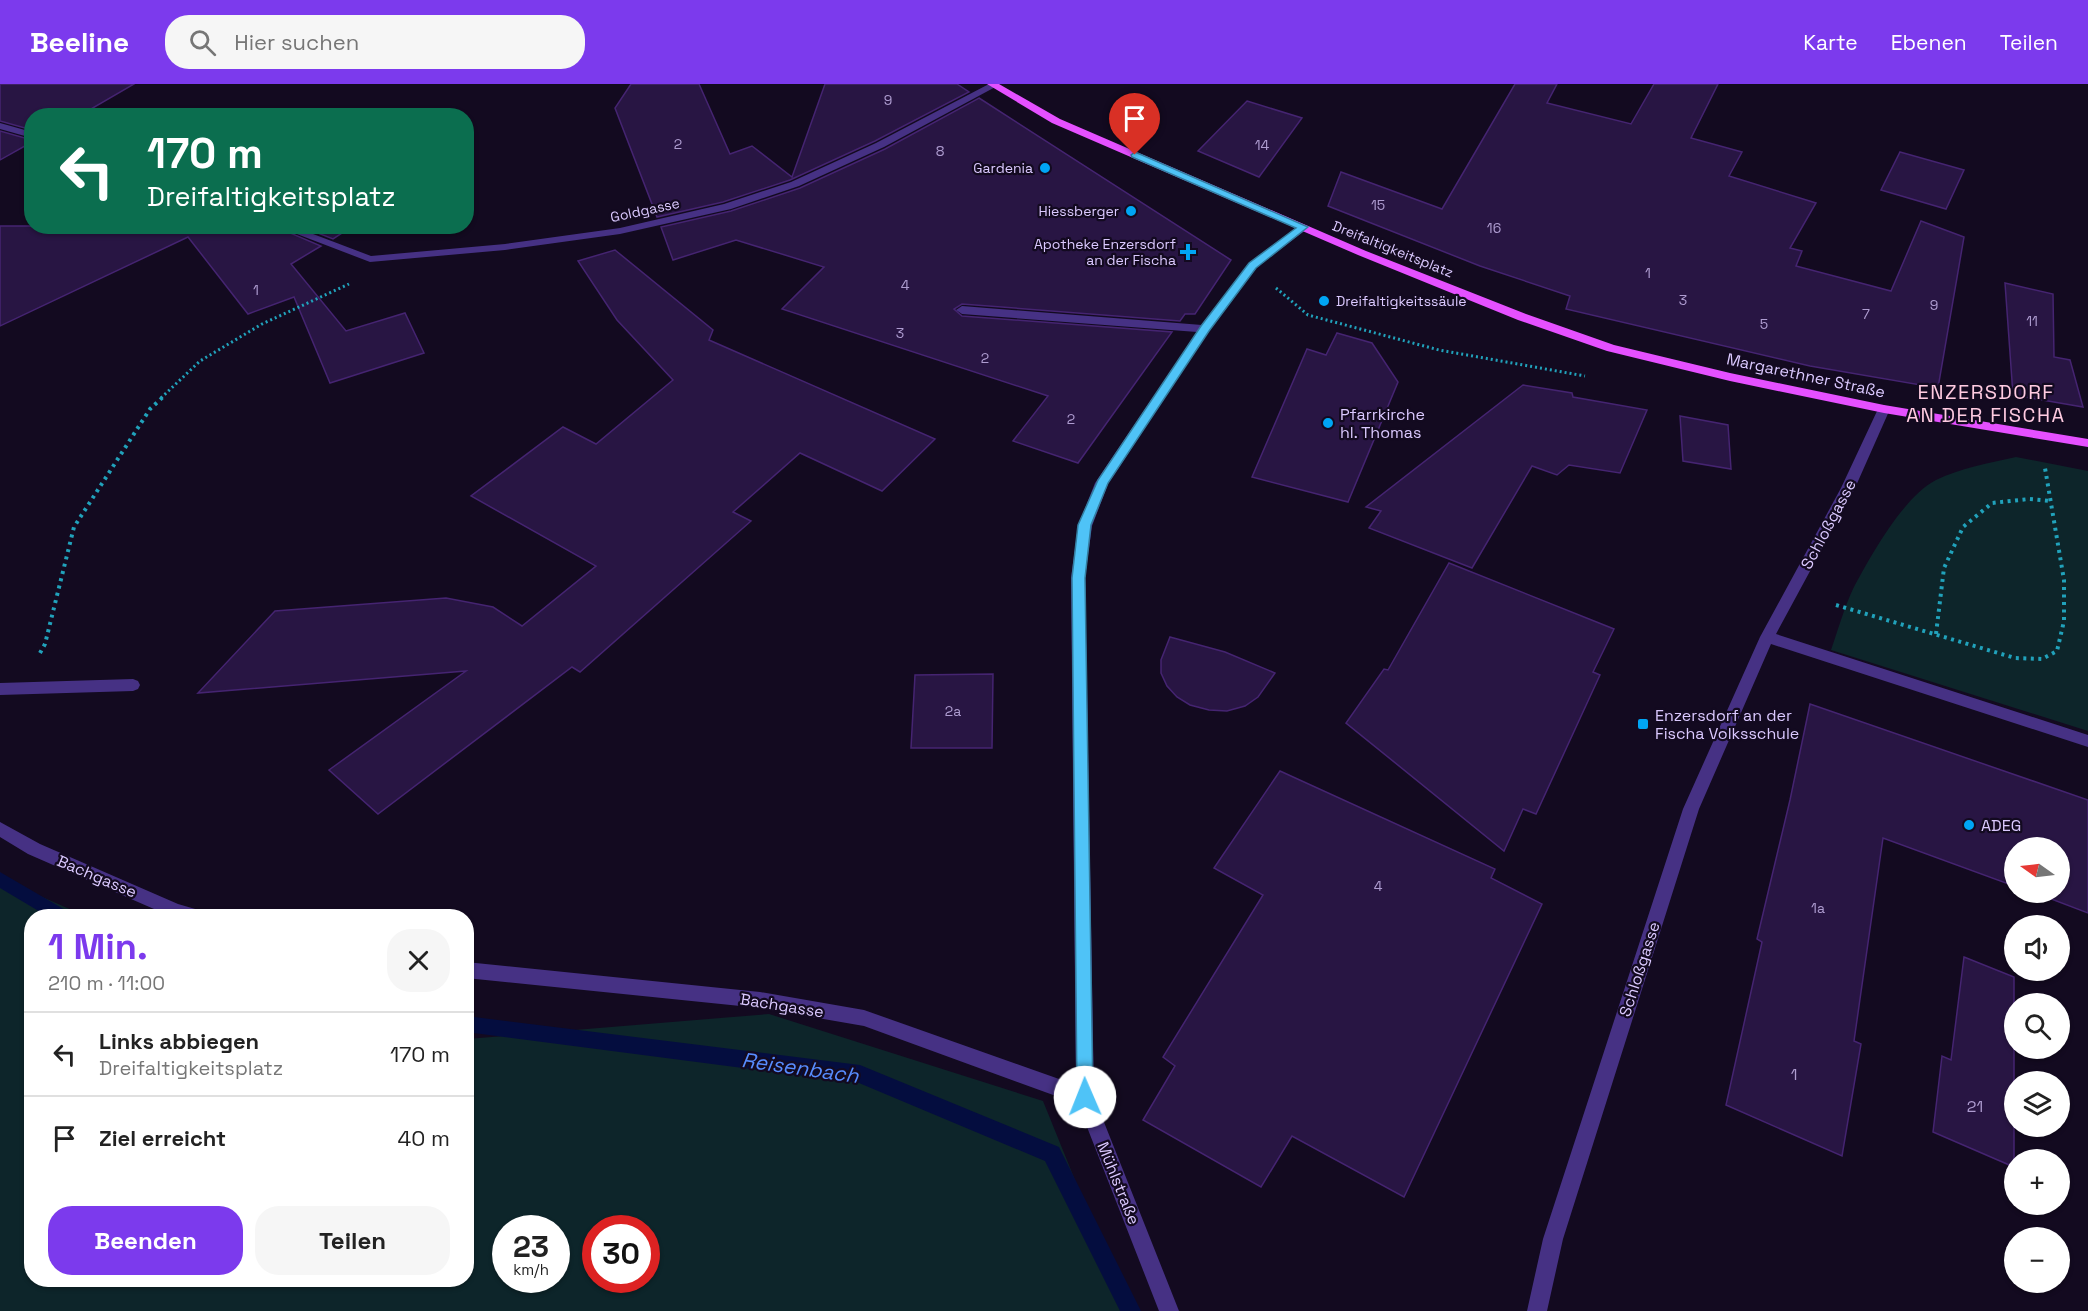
<!DOCTYPE html>
<html lang="de">
<meta charset="utf-8">
<style>
:root{--surface:#fff;--page:#f6f6f6;--text:#222;--muted:#767676;--line:#e0e0e0;--accent:#7c3aed}
body{margin:0;font-family:"Space Grotesk",sans-serif;background:var(--page);color:var(--text);height:100vh;display:flex;flex-direction:column;font-size:22px;white-space:nowrap}
*{box-sizing:border-box;margin:0}
p{font-size:20px;color:var(--muted)}
.icon{flex:none;width:33px;height:33px;fill:none;stroke:currentColor;stroke-width:2;stroke-linecap:round;stroke-linejoin:round}
.map{position:relative;flex:1;overflow:hidden}
.panel{position:absolute;left:24px;top:825px;width:450px;height:378px;display:flex;flex-direction:column;background:var(--surface);border-radius:24px;box-shadow:0 2px 4px #0004}
.panel>*{flex:none}
.guide{position:absolute;left:24px;top:24px;width:450px;height:126px;border-radius:24px;box-shadow:0 2px 4px #0004;background:#0b6e4f;color:#fff;overflow:hidden}
.needle{width:39px;rotate:284deg}
.fabs{position:absolute;left:2004px;top:753px;display:grid;gap:12px}
.fabs a{display:grid;place-items:center;width:66px;height:66px;border-radius:50%;background:var(--surface);box-shadow:0 2px 4px #0004;font-size:30px}
.speed{position:absolute;left:492px;top:1131px;display:flex;gap:12px;font-size:30px;font-weight:700;text-align:center}
.speed>*{display:grid;place-content:center;width:78px;height:78px;border-radius:50%;background:var(--surface);box-shadow:0 2px 4px #0004;line-height:1}
.speed small{font-size:15px;font-weight:400}
.speed .limit{border:9px solid #d22;background:#fff;color:#111}
.pin{position:absolute;display:grid;place-items:center;width:51px;height:51px;color:#fff;margin:-62px -26px;border-radius:50% 50% 50% 0;rotate:-45deg;box-shadow:0 0 6px #0007}
.pin .icon{rotate:45deg}
.me{position:absolute;width:66px;margin:-33px;rotate:359deg;stroke-linejoin:round;filter:drop-shadow(0 0 4px #0008)}
.turn{display:flex;align-items:center;gap:21px;height:126px;padding:0 24px;font-size:27px}
.turn .icon{width:78px;height:78px;stroke-width:2.5}
.turn b{display:block;font-size:42px;line-height:51px}
.round{display:grid;place-items:center;flex:none;width:63px;height:63px;border-radius:24px;background:var(--page)}
.head{display:flex;align-items:center;justify-content:space-between;height:102px;padding:0 24px}
h1{font-size:36px;font-weight:700;line-height:45px;color:var(--accent)}
.action{display:flex;gap:12px;margin-top:auto;padding:12px 24px}
.action a{flex:1;height:69px;border-radius:24px;background:var(--accent);color:#fff;font-size:24px;font-weight:700;line-height:69px;text-align:center}
.action a+a{background:var(--page);color:var(--text)}
ul{padding:0;list-style:none}
li{display:flex;align-items:center;gap:18px;height:84px;padding:0 24px;border-top:2px solid var(--line)}
li div{flex:1}
li b{display:block;font-size:22px}
li em{font-style:normal}
header{display:flex;align-items:center;gap:36px;box-sizing:border-box;height:84px;padding:0 30px;background:var(--accent);color:#fff}
header strong{font-size:28px}
nav{display:flex;gap:33px;margin-inline-start:auto;font-size:21px}
.search{width:420px;height:54px;background:var(--page);display:flex;align-items:center;gap:15px;box-sizing:border-box;padding:0 21px;border-radius:24px;color:var(--muted);font-size:22px}
.map>svg:first-child{display:block}
</style>
<header>
<strong>Beeline</strong>
<div class="search"><svg class="icon" aria-label="search" viewBox="0 0 24 24"><circle cx="10" cy="10" r="6"/><path d="M15 15l6 6"/></svg>Hier suchen</div>
<nav><a>Karte</a><a>Ebenen</a><a>Teilen</a></nav>
</header>
<div class="map">
<svg width="2088" height="1227" viewBox="0 0 2088 1227">
<rect width="100%" height="100%" fill="#130a20"/>
<g fill="#0d252a" fill-rule="evenodd">
<path d="M2016,373L2088,387V647L1831,566C1838,546 1844,524 1853,505C1870,473 1903,413 1936,396C1961,384 1989,379 2016,373Z"/>
<path d="M0,794L85,832H32V1196H466L467,955L769,930L1043,1017L1128,1227H0ZM506,1144H556V1196H506ZM596,1144H646V1196H596Z"/>
</g>
<g fill="none" stroke-linecap="round" stroke-linejoin="round">
<g fill="#040d3f" fill-rule="evenodd">
<polygon points="0,788 67,827 69,832 47,832 0,804"/>
<polygon points="466,932 860,981 1059,1063 1141,1227 1120,1227 1045,1077 859,999 466,948"/>
</g>
</g>
<g fill="#281543" stroke="#452471" stroke-width="1.5">
<polygon points="0,0 134,0 79,32 32,32 32,46 0,37"/>
<polygon points="631,0 699,0 730,70 752,62 792,93 825,0 957,0 969,8 875,57 790,96 723,118 657,133 615,24"/>
<polygon points="1515,0 1557,0 1547,19 1631,40 1654,0 1718,0 1691,54 1742,68 1729,92 1816,119 1790,164 1802,167 1796,182 1891,207 1921,137 1964,153 1938,304 1810,282 1566,225 1570,212 1480,182 1328,122 1341,88 1442,125"/>
<polygon points="979,14 1231,176 1195,230 1185,230 1180,237 962,220 954,225 962,232 1172,248 1078,379 1013,357 1048,312 782,225 824,183 736,156 673,176 661,143 731,127 800,104 885,65"/>
<polygon points="1247,17 1302,34 1259,93 1198,67"/>
<polygon points="0,47 32,56 32,58 0,76"/>
<polygon points="1900,68 1964,86 1946,125 1881,106"/>
<polygon points="0,142 274,142 321,162 291,180 346,247 405,229 424,269 330,299 294,213 248,230 188,153 0,242"/>
<polygon points="300,142 353,142 333,155"/>
<polygon points="615,166 713,246 709,256 935,355 882,407 800,369 733,428 751,437 580,588 572,583 378,730 329,686 466,587 198,609 275,527 446,514 493,523 522,542 596,482 471,412 563,343 596,360 673,296 617,236 578,177"/>
<polygon points="2005,199 2053,210 2054,273 2070,276 2083,323 2013,311"/>
<polygon points="1337,249 1372,259 1398,298 1348,418 1252,393 1307,265 1326,271"/>
<polygon points="1523,301 1572,309 1573,313 1647,326 1620,389 1569,381 1557,391 1532,382 1472,484 1369,444 1381,427 1366,423"/>
<polygon points="1680,332 1728,341 1731,385 1683,377"/>
<polygon points="1449,479 1614,545 1593,588 1600,591 1536,730 1523,725 1504,767 1346,639 1384,585 1388,586"/>
<polygon points="1170,553 1225,568 1275,589 1258,613 1245,622 1227,627 1209,626 1190,621 1177,613 1167,602 1161,589 1161,576"/>
<polygon points="993,590 992,664 911,664 915,591"/>
<polygon points="1810,620 2088,716 2088,829 2033,808 2060,808 2060,764 2014,764 2014,802 1883,754 1854,957 1861,960 1842,1072 1726,1021 1762,858 1757,855 1790,716"/>
<polygon points="1280,687 1495,785 1491,794 1542,820 1404,1113 1292,1052 1261,1103 1143,1036 1175,982 1163,973 1263,811 1214,784"/>
<polygon points="1964,873 2014,893 2014,1083 1933,1048 1942,972 1951,976"/>
</g>
<g fill="none" stroke-linecap="round" stroke-linejoin="round">
<g stroke="#21a2bb" stroke-width="3" stroke-dasharray="2 3" stroke-linecap="butt">
<polyline points="1276,204 1308,231 1439,266 1585,292"/>
<polyline points="161,314 200,277 262,240 349,200"/>
</g>
<g stroke="#21a2bb" stroke-width="4" stroke-dasharray="3 4.5" stroke-linecap="butt">
<polyline points="1836,521 2015,574 2042,575 2057,567 2064,537 2064,496 2045,384"/>
<polyline points="1936,550 1944,484 1963,443 1992,419 2029,415 2052,417"/>
<polyline points="40,569 45,560 74,443 150,325 163,313"/>
</g>
<g fill="#463184" fill-rule="evenodd">
<polygon points="989,0 999,1 884,63 799,102 731,125 620,150 505,166 370,178 276,142 292,142 371,172 505,160 620,144 724,120 791,98 876,59"/>
<polygon points="0,39 32,48 32,54 0,45"/>
<polygon points="1303,140 1308,143 1307,145 1257,183 1209,247 1108,400 1092,442 1085,494 1094,1013 1179,1227 1159,1227 1078,1020 864,942 760,924 466,894 466,878 760,908 864,926 1076,1001 1071,494 1078,442 1095,399 1197,248 962,230 956,226 962,222 1202,241 1249,179"/>
<polygon points="1884,321 1890,325 1855,404 1776,550 2088,651 2088,663 1771,560 1699,725 1563,1155 1547,1227 1527,1227 1543,1155 1683,725 1760,553 1841,404 1878,325"/>
<polygon points="133,595 138,597 140,601 138,605 133,607 0,611 0,599"/>
<polygon points="0,738 40,760 178,820 202,827 204,832 170,832 28,770 0,753"/>
</g>
<polygon fill="#e550ff" fill-rule="evenodd" points="987,0 999,0 1060,35 1366,167 1526,230 1614,261 1730,289 1884,321 2088,355 2088,363 1884,329 1730,297 1607,267 1518,236 1358,171 1052,39"/>
</g>
<polygon fill="#4fc3f7" stroke="#337fa1" stroke-width="1.5" points="1135,68 1308,143 1256,184 1209,247 1108,399 1091,441 1085,494 1093,1013 1091,1019 1085,1021 1079,1019 1077,1013 1072,494 1078,441 1098,396 1201,242 1249,179 1296,144 1132,73 1131,71"/>
<g fill="#00a5f4" stroke="#130a20" stroke-width="2">
<circle cx="1045" cy="84" r="6"/>
<circle cx="1131" cy="127" r="6"/>
<path d="M1185 159h6v6h6v6h-6v6h-6v-6h-6v-6h6z"/>
<circle cx="1324" cy="217" r="6"/>
<circle cx="1328" cy="339" r="6"/>
<rect x="1637" y="634" width="12" height="12" rx="3"/>
<circle cx="1969" cy="741" r="6"/>
</g>
<g text-anchor="middle" stroke-width="4.5" stroke-linejoin="round" paint-order="stroke">
<g font-size="14" fill="#ae9cd0">
<text x="888" y="21">9</text>
<text x="678" y="65">2</text>
<text x="1262" y="66">14</text>
<text x="940" y="72">8</text>
<text x="1378" y="126">15</text>
<text x="1494" y="149">16</text>
<text x="1648" y="194">1</text>
<text x="905" y="206">4</text>
<text x="256" y="211">1</text>
<text x="1683" y="221">3</text>
<text x="1934" y="226">9</text>
<text x="1866" y="235">7</text>
<text x="2032" y="242">11</text>
<text x="1764" y="245">5</text>
<text x="900" y="254">3</text>
<text x="985" y="279">2</text>
<text x="1071" y="340">2</text>
<text x="953" y="632">2a</text>
<text x="1378" y="807">4</text>
<text x="1818" y="829">1a</text>
</g>
<g font-size="14" fill="#dbc9ff" stroke="#130a20" text-anchor="end">
<text x="1033" y="89">Gardenia</text>
<text x="1119" y="132">Hiessberger</text>
<text x="1176" y="165">Apotheke Enzersdorf<tspan x="1176" dy="16">an der Fischa</tspan></text>
<text x="1336" y="222" text-anchor="start">Dreifaltigkeitssäule</text>
</g>
<g font-size="14" fill="#dbc9ff" stroke="#130a20">
<text transform="translate(645 126) rotate(-12)" y="5">Goldgasse</text>
<text transform="translate(1393 165) rotate(22)" y="5">Dreifaltigkeitsplatz</text>
</g>
<g font-size="16" fill="#dbc9ff" stroke="#130a20">
<text transform="translate(1806 291) rotate(12)" y="6">Margarethner Straße</text>
<text transform="translate(1828 440) rotate(-62)" y="6">Schloßgasse</text>
<text transform="translate(97 792) rotate(23)" y="6">Bachgasse</text>
<text transform="translate(1639 885) rotate(-72)" y="6">Schloßgasse</text>
<text transform="translate(782 921) rotate(9)" y="6">Bachgasse</text>
<text transform="translate(1119 1099) rotate(68)" y="6">Mühlstraße</text>
</g>
<g font-size="16" fill="#dbc9ff" stroke="#130a20" text-anchor="start">
<text x="1340" y="336">Pfarrkirche<tspan x="1340" dy="18">hl. Thomas</tspan></text>
<text x="1655" y="637">Enzersdorf an der<tspan x="1655" dy="18">Fischa Volksschule</tspan></text>
<text x="1981" y="747">ADEG</text>
</g>
<g font-size="16" fill="#ae9cd0">
<text x="1794" y="996">1</text>
<text x="1975" y="1028">21</text>
</g>
<g font-size="20" letter-spacing="1.5" fill="#ffcbe1" stroke="#130a20">
<text x="1986" y="315">ENZERSDORF<tspan x="1986" dy="23">AN DER FISCHA</tspan></text>
</g>
<g font-size="21" font-style="italic" fill="#578cff" stroke="#130a20">
<text transform="translate(800 984) rotate(8)" y="7">Reisenbach</text>
</g>
</g>
</svg>
<div class="fabs">
<a><svg class="needle" viewBox="-14 -14 28 28"><path d="M0-13l5 13h-10z" fill="#e53935"/><path d="M0 13l5-13h-10z" fill="#767676"/></svg></a>
<a><svg class="icon" aria-label="sound" viewBox="0 0 24 24"><path d="M4 9h4l5-4v14l-5-4H4zM17 9q2 3 0 6"/></svg></a>
<a><svg class="icon" aria-label="search" viewBox="0 0 24 24"><circle cx="10" cy="10" r="6"/><path d="M15 15l6 6"/></svg></a>
<a><svg class="icon" aria-label="layers" viewBox="0 0 24 24"><path d="M12 4l9 5-9 5-9-5zM3 14l9 5 9-5"/></svg></a>
<a>+</a>
<a>−</a>
</div>
<div class="speed"><div>23<small>km/h</small></div><div class="limit">30</div></div>
<div class="pin" style="left:1135px;top:71px;background:#d93025"><svg class="icon" aria-label="arrive" viewBox="0 0 24 24"><path d="M6 21V4h12l-3 4 3 4H6"/></svg></div>
<svg class="me" style="left:1085px;top:1013px" viewBox="-20 -20 40 40"><circle r="19" fill="#fff"/><path d="M0-13L10 11 0 6-10 11z" fill="#4fc3f7"/></svg>
<div class="guide">
<div class="turn"><svg class="icon" aria-label="left" viewBox="0 0 24 24"><path d="M17 20v-9H6M10 6l-5 5 5 5"/></svg><div><b>170 m</b>Dreifaltigkeitsplatz</div></div>
</div>
<section class="panel">
<div class="head"><div><h1>1 Min.</h1><p>210 m · 11:00</p></div><a class="round"><svg class="icon" aria-label="close" viewBox="0 0 24 24"><path d="M6 6l12 12M18 6L6 18"/></svg></a></div>
<ul>
<li><svg class="icon" aria-label="left" viewBox="0 0 24 24"><path d="M17 20v-9H6M10 6l-5 5 5 5"/></svg><div><b>Links abbiegen</b><p>Dreifaltigkeitsplatz</p></div><em>170 m</em></li>
<li><svg class="icon" aria-label="arrive" viewBox="0 0 24 24"><path d="M6 21V4h12l-3 4 3 4H6"/></svg><div><b>Ziel erreicht</b></div><em>40 m</em></li>
</ul>
<div class="action"><a>Beenden</a><a>Teilen</a></div>
</section>
</div>
